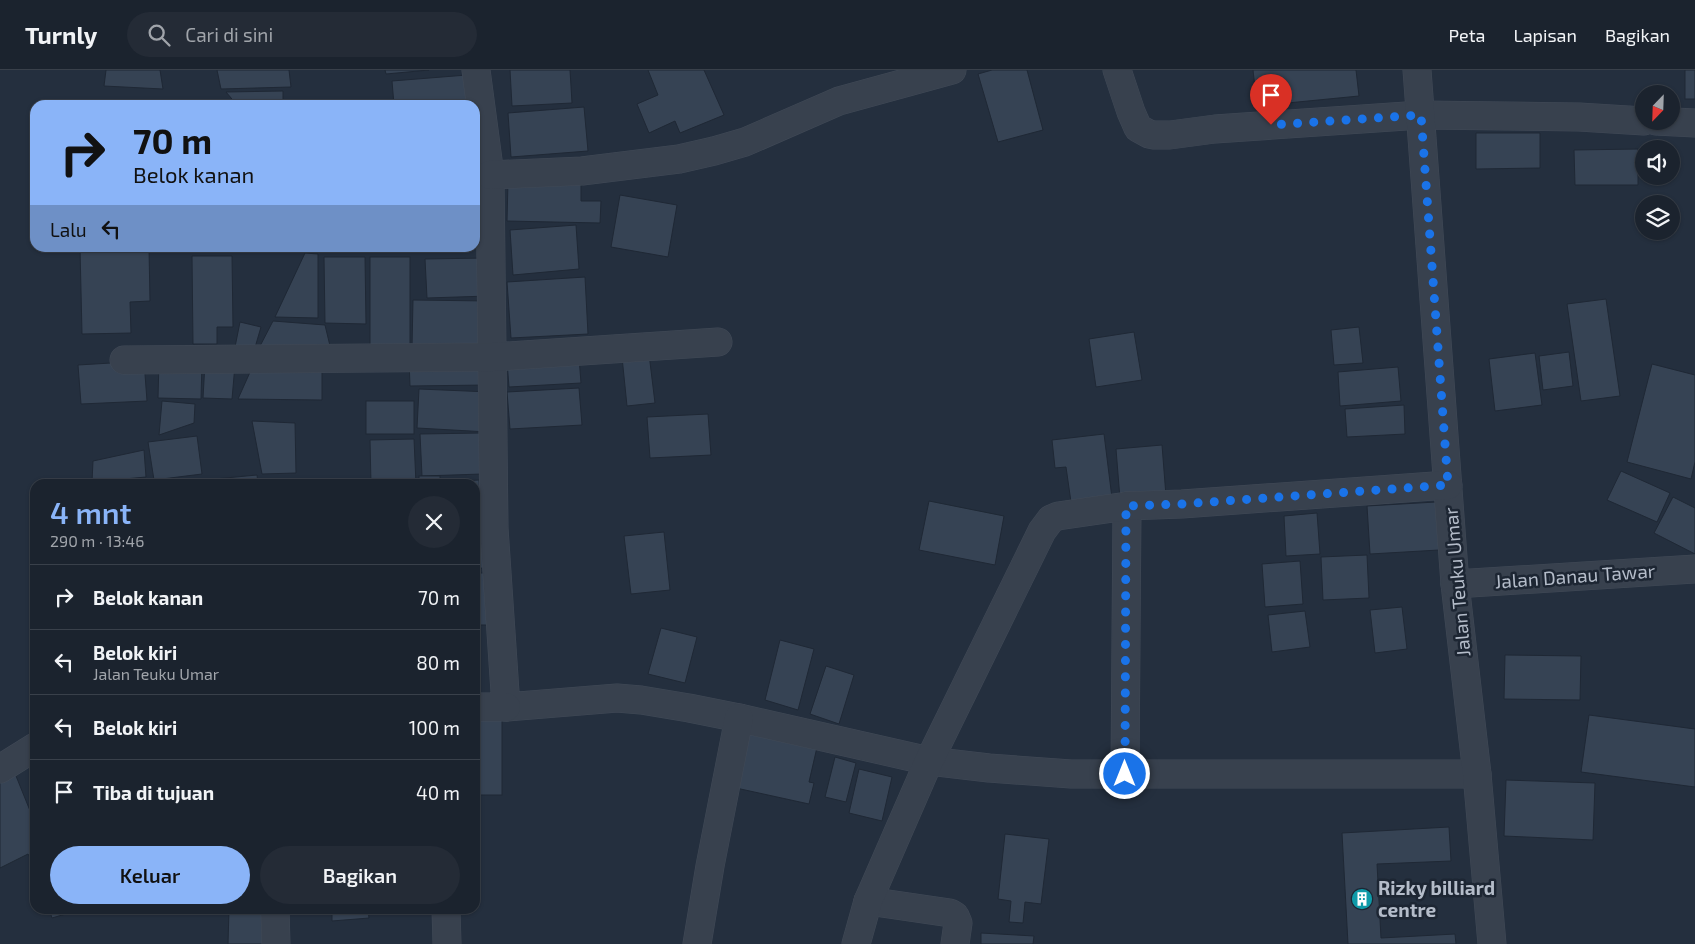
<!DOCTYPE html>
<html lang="id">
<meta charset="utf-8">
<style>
:root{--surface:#1b232e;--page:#242b36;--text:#f1f3f6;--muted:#a0a4aa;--line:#39404a;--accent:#8ab4f8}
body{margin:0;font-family:"Exo 2",sans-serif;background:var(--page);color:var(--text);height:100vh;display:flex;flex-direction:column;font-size:19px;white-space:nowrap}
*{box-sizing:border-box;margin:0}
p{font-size:16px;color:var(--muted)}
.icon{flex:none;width:28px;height:28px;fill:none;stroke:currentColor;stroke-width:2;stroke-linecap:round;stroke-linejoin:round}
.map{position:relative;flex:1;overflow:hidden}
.details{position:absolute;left:30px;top:409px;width:450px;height:435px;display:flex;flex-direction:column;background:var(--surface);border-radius:15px;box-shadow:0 1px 4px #0004,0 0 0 1px var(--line)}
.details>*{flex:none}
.top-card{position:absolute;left:30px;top:30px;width:450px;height:152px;border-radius:15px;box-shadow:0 1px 4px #0004,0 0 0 1px var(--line);background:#8ab4f8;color:#111;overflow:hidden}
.needle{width:32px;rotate:203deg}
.tools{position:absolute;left:1635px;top:15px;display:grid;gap:10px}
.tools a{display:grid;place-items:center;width:45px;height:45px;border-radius:50%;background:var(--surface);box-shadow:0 1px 4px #0004,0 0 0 1px var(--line);font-size:25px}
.pin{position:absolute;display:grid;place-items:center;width:42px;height:42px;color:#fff;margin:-51px -21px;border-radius:50% 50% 50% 0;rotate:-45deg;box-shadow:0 0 5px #0007}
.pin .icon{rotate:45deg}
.me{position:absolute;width:55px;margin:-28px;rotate:0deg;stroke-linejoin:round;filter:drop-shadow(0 0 4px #0008)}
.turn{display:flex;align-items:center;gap:18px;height:105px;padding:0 20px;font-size:22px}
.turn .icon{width:65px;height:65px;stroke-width:2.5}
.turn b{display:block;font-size:35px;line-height:42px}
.then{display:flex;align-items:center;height:48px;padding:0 20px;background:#0003;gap:10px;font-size:19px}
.round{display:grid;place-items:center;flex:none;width:52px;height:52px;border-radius:26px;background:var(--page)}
.overview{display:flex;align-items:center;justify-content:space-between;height:85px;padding:0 20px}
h1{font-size:30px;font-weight:600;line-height:38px;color:var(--accent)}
.button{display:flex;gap:10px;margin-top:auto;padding:10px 20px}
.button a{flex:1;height:58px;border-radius:30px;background:var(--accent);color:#111;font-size:20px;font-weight:600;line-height:58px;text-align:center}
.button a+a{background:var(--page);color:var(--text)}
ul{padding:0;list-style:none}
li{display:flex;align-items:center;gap:15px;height:65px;padding:0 20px;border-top:1px solid var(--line)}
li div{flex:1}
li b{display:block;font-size:19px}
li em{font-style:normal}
header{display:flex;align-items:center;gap:30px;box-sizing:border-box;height:70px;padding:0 25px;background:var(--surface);border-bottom:1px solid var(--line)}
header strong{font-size:24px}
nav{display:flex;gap:28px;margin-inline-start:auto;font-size:18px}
.search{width:350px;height:45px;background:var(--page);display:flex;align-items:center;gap:12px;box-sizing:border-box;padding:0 18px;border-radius:28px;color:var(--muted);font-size:19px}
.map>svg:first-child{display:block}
</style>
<header>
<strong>Turnly</strong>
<div class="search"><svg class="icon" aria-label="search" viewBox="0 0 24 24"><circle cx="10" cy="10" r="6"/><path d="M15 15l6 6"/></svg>Cari di sini</div>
<nav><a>Peta</a><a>Lapisan</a><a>Bagikan</a></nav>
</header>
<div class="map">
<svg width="1695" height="874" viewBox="0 0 1695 874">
<rect width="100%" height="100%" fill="#242f3e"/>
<g fill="#364354" stroke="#1f2835">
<polygon points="106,0 160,0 163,19 104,16"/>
<polygon points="217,0 289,0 291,17 221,19"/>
<polygon points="385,0 429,0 386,4"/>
<polygon points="510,0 570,0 572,33 512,36"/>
<polygon points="648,0 704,0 724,45 680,63 675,51 649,63 637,34 658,25"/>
<polygon points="992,0 1027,0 1043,60 998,72 978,4"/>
<polygon points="1253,0 1356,0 1359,26 1257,36"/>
<rect x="1685" y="0" width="10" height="29"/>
<polygon points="467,5 470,35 394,35 392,11"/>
<polygon points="283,21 283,35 237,35 226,22"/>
<polygon points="584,37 588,81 511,87 508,43"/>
<polygon points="1476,63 1540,63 1540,98 1476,99"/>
<polygon points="1638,79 1638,115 1575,115 1574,80"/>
<polygon points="508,111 581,113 581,131 601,131 600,153 507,151"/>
<polygon points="620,125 677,135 668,187 611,177"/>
<polygon points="576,155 579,199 513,205 510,160"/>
<polygon points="80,178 149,178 150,231 130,232 131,263 82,264"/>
<polygon points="305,183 318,184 318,248 275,247"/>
<polygon points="192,186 232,186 233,257 217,257 217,274 193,274"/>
<polygon points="324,187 365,187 366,254 325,253"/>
<rect x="370" y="187" width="40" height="90"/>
<polygon points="486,188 488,226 427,228 425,189"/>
<polygon points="585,207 588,264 511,268 507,212"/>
<polygon points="1606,229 1620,326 1581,331 1567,234"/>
<polygon points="413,230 488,231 487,278 412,277"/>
<polygon points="273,251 325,255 331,280 259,278"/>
<polygon points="240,252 261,257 254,281 235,277"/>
<polygon points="1359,257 1363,293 1334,295 1331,260"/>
<polygon points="1134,262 1142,310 1096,317 1089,269"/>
<polygon points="1569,282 1573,316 1543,320 1539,286"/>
<polygon points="1535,283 1542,335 1495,341 1489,289"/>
<polygon points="649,284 655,333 627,336 622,287"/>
<polygon points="579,287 581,313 509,317 507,291"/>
<polygon points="409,289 485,289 486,315 410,316"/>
<polygon points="159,290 202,292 201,329 158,328"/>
<polygon points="144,291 147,331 81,334 78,295"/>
<polygon points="255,291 322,291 322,330 238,329"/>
<polygon points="205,293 235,295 232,329 203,328"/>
<polygon points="1652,294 1695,305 1695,392 1691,409 1627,392"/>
<polygon points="1398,297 1401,331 1340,336 1338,302"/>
<polygon points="579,318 582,355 510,359 507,322"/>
<polygon points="419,319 490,322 488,362 417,358"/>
<polygon points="162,331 195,334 194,353 159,365"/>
<rect x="366" y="331" width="48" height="33"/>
<polygon points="1404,335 1405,364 1347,367 1345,339"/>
<polygon points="708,344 711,385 650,388 647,347"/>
<polygon points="252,351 295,353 296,403 262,404"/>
<polygon points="481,363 482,404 422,406 420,364"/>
<polygon points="1104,364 1112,428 1071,432 1066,397 1055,398 1052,370"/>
<polygon points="197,366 202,404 154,410 148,372"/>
<polygon points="414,369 416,414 371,414 370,370"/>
<polygon points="1162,375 1166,426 1120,429 1116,379"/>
<polygon points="144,380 146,407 92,412 93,391"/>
<polygon points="1621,401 1670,423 1657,452 1607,430"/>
<polygon points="257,405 258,414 215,414 215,409"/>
<rect x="419" y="406" width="21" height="8"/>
<polygon points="479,410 481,444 475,444 475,414 442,414 442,412"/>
<polygon points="1673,427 1695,438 1695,484 1654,463"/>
<polygon points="929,431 1004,446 995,495 919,480"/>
<polygon points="1436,432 1439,480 1370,484 1367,436"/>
<polygon points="1317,443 1320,484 1286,486 1284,446"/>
<polygon points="487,460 490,497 475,499 475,461"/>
<polygon points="664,462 670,520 631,524 624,466"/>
<polygon points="1367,485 1369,528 1323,530 1321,487"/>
<polygon points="1300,491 1303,534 1265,537 1262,494"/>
<polygon points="475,503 492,503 495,555 475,555"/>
<polygon points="1402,537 1407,579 1375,583 1370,540"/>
<polygon points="1305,541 1310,577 1272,582 1268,545"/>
<polygon points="661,558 697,567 685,613 648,604"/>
<polygon points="780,570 814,579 798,640 765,630"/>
<polygon points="1505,585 1581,586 1580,630 1504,629"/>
<polygon points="826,596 854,605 839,654 810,644"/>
<rect x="475" y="643" width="27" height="82"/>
<polygon points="1589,645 1695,659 1695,717 1581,702"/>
<polygon points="748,658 818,673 809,712 814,713 809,734 736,718"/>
<polygon points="835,687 856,693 846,732 825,727"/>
<polygon points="859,699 892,707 882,751 849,743"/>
<polygon points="14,701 35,753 35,797 28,784 0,798 0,710"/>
<polygon points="1506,710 1595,713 1593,770 1504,766"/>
<polygon points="1449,757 1451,791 1377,794 1381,868 1455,864 1456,874 1348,874 1342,763"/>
<polygon points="1005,764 1049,769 1041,834 1025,832 1023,853 1009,852 1011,831 998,829"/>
<polygon points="49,839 68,839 69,843 52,848"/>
<polygon points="229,839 272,839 272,874 228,874"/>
<polygon points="332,839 368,839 369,848 332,851"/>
<polygon points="981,863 1034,866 1033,874 981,874"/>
</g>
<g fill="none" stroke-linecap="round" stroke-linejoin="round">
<g stroke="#414a57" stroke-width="29">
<g id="minor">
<polyline points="476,0 490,105 494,458 506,637 617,628 641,630 689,638 739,648 929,691 989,698 1071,704 1477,704"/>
<polyline points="1117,0 1131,42 1138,58 1149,64 1154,65 1170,65 1215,59 1421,45 1579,47 1644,51"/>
<polyline points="1417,0 1455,514 1477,704 1492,874"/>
<polyline points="1656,51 1695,53"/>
<polyline points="490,105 582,101 679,89 714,81 745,72 839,31 952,0"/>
<polyline points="124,290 493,287 718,272"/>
<polyline points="1455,514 1695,499"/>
<polyline points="475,637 506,637"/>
<polyline points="0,699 35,677"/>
<polyline points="1125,704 1127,436"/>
<polyline points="868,831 950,843 955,846 958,853 955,874"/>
<polyline points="275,839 276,874"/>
<polyline points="446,839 447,874"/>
<polyline points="697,874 710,796 739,648"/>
<polyline points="856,874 868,831 929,691 1042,461 1051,449 1058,446 1127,436 1182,434 1448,415"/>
</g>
</g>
<use href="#minor" stroke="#38414e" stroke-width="28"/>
</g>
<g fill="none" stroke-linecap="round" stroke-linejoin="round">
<polyline stroke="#1a73e8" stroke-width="9" stroke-dasharray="0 16.2" points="1125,704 1126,436 1182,434 1448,415 1421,45 1271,55"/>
</g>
<defs>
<g id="building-disc" transform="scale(1.125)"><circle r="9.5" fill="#0f9aa8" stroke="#1d2633"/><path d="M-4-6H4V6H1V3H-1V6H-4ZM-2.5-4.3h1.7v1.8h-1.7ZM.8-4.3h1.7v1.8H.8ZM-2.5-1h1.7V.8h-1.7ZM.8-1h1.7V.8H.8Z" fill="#fff"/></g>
</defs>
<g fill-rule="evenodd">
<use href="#building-disc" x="1362" y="829"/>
</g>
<g text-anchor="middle" stroke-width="5" stroke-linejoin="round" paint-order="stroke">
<g font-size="19" fill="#b4bcc9" stroke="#1d2633">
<text transform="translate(1575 506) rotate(-4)" y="7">Jalan Danau Tawar</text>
<text transform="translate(1457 512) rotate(-95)" y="7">Jalan Teuku Umar</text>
</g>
<g font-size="19" font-weight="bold" fill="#b4bcc9" stroke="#1d2633" text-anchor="start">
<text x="1378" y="825">Rizky billiard<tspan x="1378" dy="22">centre</tspan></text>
</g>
</g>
</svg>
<div class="tools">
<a><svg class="needle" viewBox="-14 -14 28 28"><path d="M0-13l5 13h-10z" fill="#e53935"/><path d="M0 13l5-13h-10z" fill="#a0a4aa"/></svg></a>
<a><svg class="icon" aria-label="sound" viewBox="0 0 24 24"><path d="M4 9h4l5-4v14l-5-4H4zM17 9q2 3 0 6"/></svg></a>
<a><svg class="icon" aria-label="layers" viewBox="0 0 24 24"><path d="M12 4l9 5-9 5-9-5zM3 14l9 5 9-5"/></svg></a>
</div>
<div class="pin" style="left:1271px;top:55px;background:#d93025"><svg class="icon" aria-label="arrive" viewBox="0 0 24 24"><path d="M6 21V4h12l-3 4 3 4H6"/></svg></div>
<svg class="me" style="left:1125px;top:704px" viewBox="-20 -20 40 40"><circle r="17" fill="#1a73e8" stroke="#fff" stroke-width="3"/><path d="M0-11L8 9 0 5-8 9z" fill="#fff"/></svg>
<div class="top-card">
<div class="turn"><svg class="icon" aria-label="right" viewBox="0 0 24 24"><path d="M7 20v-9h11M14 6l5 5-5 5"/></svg><div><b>70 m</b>Belok kanan</div></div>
<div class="then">Lalu<svg class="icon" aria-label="left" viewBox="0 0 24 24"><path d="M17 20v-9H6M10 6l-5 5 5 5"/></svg></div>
</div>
<section class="details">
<div class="overview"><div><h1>4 mnt</h1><p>290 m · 13:46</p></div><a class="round"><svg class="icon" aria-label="close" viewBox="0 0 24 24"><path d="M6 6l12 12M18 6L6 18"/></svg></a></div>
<ul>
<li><svg class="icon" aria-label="right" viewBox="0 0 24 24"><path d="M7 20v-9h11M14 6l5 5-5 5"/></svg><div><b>Belok kanan</b></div><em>70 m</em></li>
<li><svg class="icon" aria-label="left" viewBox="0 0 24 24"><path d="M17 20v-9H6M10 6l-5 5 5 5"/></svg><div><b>Belok kiri</b><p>Jalan Teuku Umar</p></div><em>80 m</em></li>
<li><svg class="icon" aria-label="left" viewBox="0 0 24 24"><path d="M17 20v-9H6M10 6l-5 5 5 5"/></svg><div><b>Belok kiri</b></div><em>100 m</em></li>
<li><svg class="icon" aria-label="arrive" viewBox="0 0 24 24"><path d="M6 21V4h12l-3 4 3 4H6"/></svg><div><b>Tiba di tujuan</b></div><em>40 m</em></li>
</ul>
<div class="button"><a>Keluar</a><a>Bagikan</a></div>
</section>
</div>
